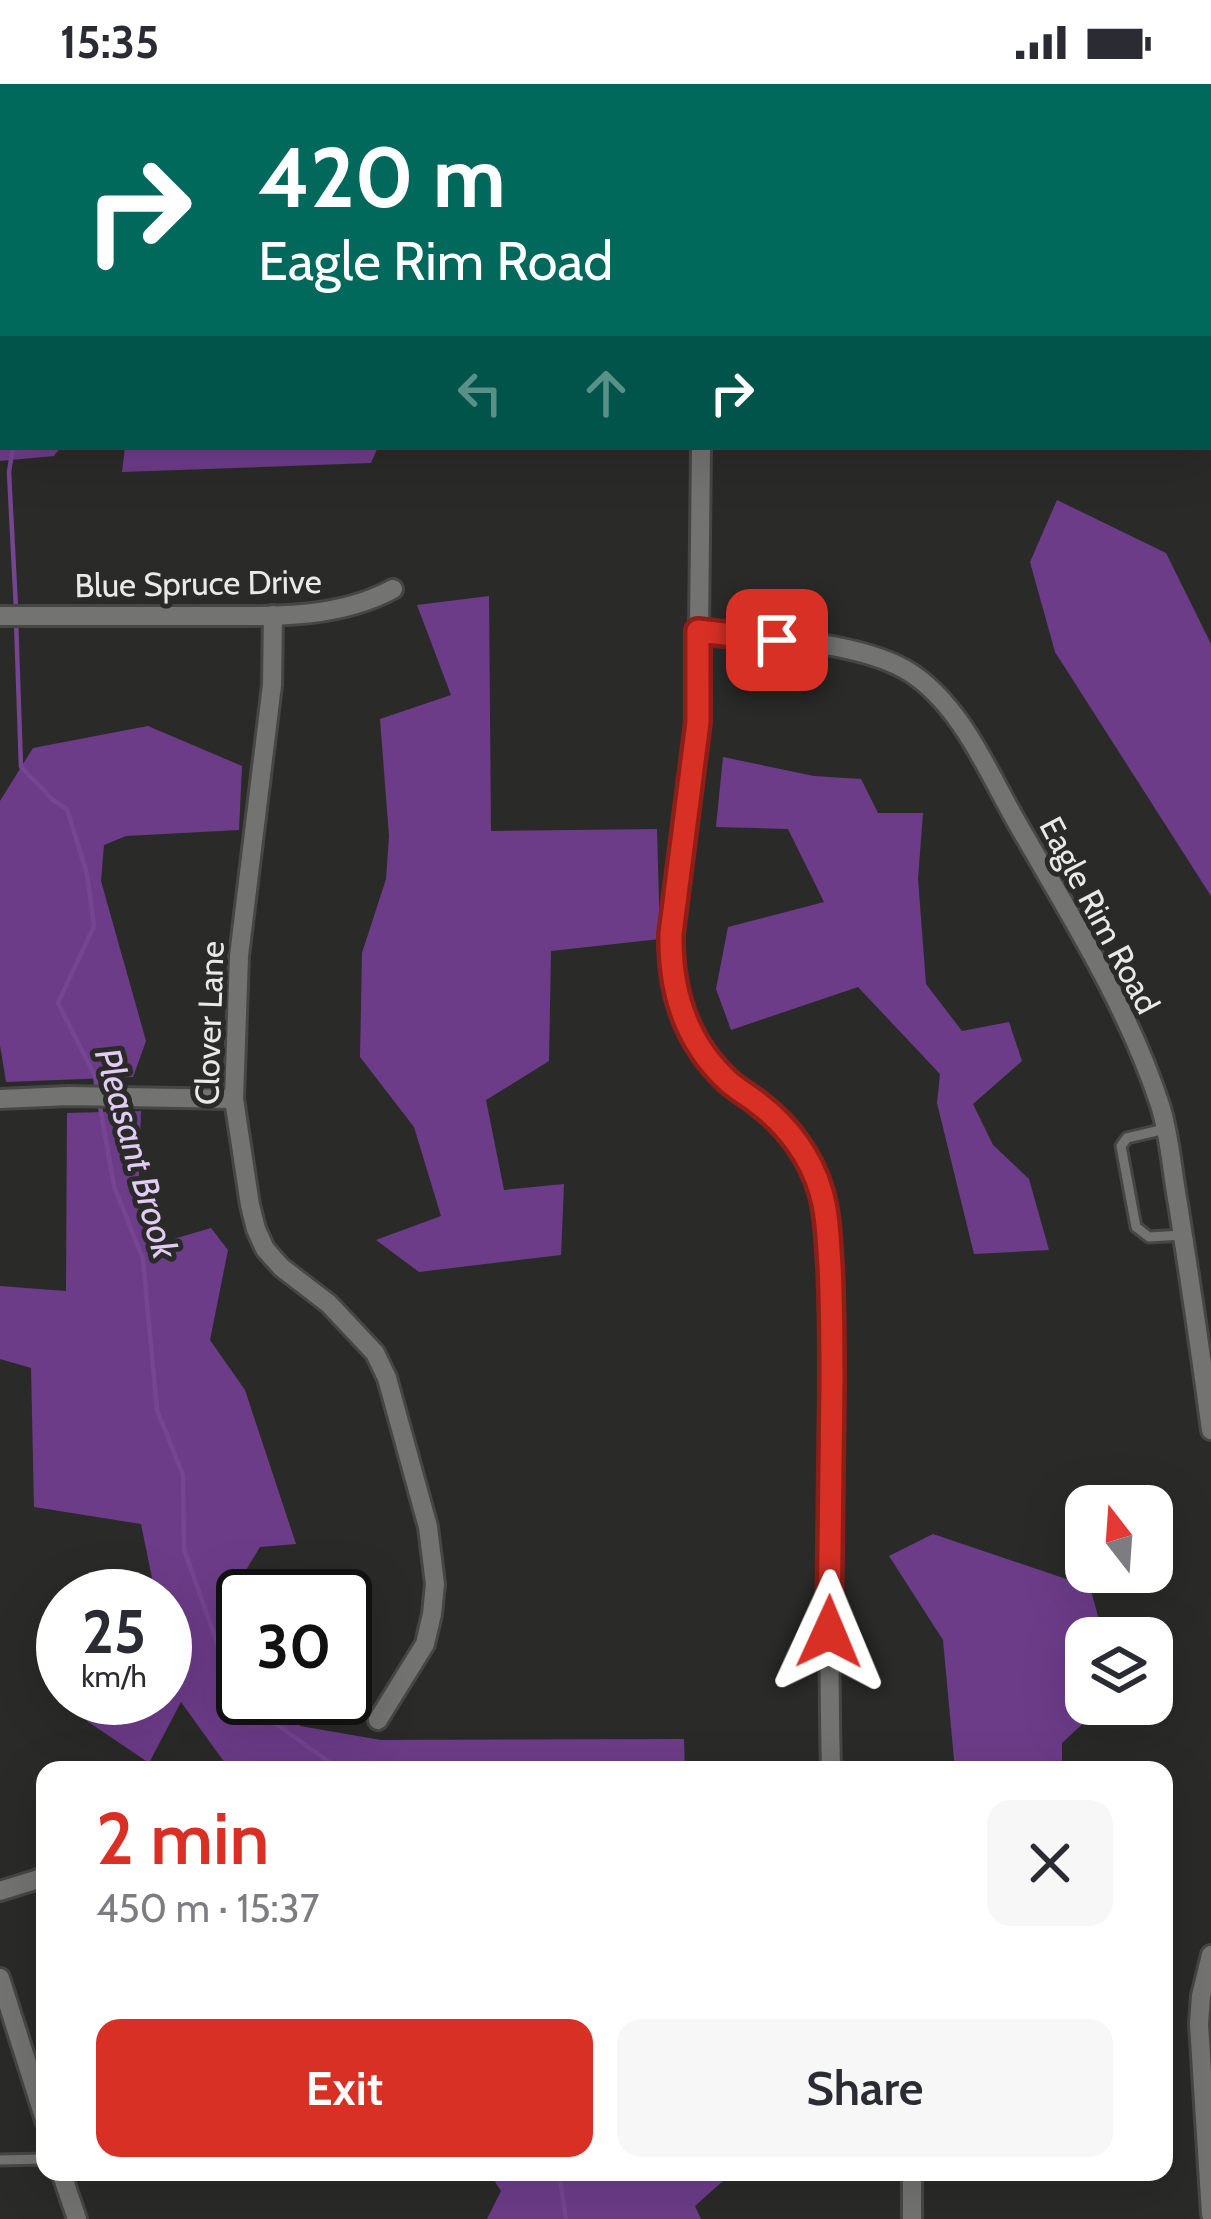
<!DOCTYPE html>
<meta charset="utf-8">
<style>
:root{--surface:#fff;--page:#f7f7f7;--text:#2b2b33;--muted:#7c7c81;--accent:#d93025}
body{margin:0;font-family:Cabin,sans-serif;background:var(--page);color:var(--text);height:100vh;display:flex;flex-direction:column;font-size:45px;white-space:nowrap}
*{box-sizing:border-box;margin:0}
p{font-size:39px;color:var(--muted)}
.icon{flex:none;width:66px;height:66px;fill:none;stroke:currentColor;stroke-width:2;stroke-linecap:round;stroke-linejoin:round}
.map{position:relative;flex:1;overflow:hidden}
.details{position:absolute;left:36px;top:1677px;width:1137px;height:420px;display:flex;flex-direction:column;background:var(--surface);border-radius:24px;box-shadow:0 12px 48px #0002}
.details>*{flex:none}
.hud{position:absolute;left:0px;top:0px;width:1212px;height:366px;box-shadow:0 12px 48px #0002;background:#00695c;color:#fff;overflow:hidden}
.needle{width:78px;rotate:343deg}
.buttons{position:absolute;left:1065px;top:1401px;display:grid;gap:24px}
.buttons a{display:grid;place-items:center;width:108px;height:108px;border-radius:24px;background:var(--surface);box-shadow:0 12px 48px #0002;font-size:60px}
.speed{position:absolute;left:36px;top:1485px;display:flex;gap:24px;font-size:60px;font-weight:700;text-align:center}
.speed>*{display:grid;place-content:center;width:156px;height:156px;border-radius:50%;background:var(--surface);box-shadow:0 12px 48px #0002;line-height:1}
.speed small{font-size:30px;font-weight:400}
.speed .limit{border:6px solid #111;border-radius:18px;background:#fff;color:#111}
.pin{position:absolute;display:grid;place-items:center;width:102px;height:102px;color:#fff;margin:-51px;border-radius:24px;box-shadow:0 6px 18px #0006}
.me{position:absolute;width:132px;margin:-66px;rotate:1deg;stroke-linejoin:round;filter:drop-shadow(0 0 9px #0008)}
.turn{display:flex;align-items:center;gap:42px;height:252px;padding:0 60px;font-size:54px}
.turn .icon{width:156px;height:156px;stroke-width:2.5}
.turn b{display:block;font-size:84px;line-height:102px}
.lanes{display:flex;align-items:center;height:114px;padding:0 60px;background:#0003;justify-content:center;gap:60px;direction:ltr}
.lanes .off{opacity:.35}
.round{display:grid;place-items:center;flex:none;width:126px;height:126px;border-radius:24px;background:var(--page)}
.summary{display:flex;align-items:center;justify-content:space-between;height:204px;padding:0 60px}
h1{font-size:72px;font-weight:600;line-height:90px;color:var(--accent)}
.button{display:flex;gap:24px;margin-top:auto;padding:24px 60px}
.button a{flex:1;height:138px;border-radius:24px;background:var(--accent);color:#fff;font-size:48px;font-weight:600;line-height:138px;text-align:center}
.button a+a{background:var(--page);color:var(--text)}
.status{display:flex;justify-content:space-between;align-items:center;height:84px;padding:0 60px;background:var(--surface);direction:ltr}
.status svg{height:33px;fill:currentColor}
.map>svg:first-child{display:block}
</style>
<div class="status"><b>15:35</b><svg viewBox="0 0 49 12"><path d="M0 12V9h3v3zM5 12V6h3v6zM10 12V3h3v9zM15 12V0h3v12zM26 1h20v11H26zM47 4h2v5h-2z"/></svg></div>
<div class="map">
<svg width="1211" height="2135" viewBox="0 0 1211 2135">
<rect width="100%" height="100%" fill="#2a2b28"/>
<g fill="#6d3c89">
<polygon points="86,0 335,0 335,3 88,3"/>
<polygon points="0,165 3,165 3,363 61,363 54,372 0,377"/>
<polygon points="125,363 378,363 371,379 122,388"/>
<polygon points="1057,416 1166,469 1211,560 1211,812 1055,568 1030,478"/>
<polygon points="489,512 491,747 657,745 660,855 551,867 549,977 486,1016 504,1106 564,1100 561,1171 419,1188 376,1156 441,1132 414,1043 360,973 362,869 386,795 389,752 380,635 451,611 417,521"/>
<polygon points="148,642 242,682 239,746 126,752 104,761 101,797 146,957 133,993 6,998 0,961 0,717 33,664"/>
<polygon points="723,673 814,692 861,695 878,729 923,729 918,795 926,900 962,947 1009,938 1022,977 973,1020 993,1061 1029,1095 1049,1166 974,1170 937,1019 940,990 858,903 731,946 716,905 728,843 824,818 788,745 716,743"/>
<polygon points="141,1027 139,1092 160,1159 211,1144 228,1166 210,1256 245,1306 296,1460 260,1463 243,1491 262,1512 243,1512 243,1614 282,1614 300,1642 381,1656 684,1655 685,1686 230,1686 181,1618 149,1679 87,1637 81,1614 165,1614 165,1512 151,1512 152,1494 141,1440 34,1423 31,1284 0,1275 0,1202 66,1207 67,1029"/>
<polygon points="933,1450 1090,1503 1104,1554 1086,1554 1086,1620 1104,1620 1062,1659 1062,1686 955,1686 943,1556 889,1472"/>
<polygon points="489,2088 733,2088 695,2122 701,2135 487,2135 501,2107"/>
</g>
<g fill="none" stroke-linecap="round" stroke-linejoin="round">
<g stroke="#764592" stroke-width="4.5">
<polyline points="0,219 3,230"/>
<polyline points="13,363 9,388 16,525"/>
<polyline points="16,536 21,683 53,716 67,725 87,790 94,842 58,919 95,992 97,1006"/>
<polyline points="99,1017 114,1102 143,1175 157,1326 183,1391 184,1465 235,1610 340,1686"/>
<polyline points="559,2088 566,2135"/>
</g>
<g stroke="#464745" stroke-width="15">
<g id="lane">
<polyline points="1165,1045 1127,1054 1121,1062 1136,1143 1149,1153 1183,1151"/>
<polyline points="0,2076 45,2075"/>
</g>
</g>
<g stroke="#464745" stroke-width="24">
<g id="street">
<polyline points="951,0 954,3"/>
<polyline points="0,147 3,147"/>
<polyline points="1209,326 1211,329"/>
<path d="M701,363L698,638L671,850C670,906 686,959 729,998C771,1035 803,1049 821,1108C828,1132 828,1157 830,1181C832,1227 832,1273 832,1319C830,1441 828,1564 831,1686"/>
<polyline points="273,531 272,601 239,872 234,1015 250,1121 256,1145 265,1165 281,1183 329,1220 375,1269 387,1294 428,1443 435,1500 432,1530 425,1560 378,1636"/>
<path d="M0,532C62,532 123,532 185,532C255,531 330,539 393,505"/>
<path d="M697,546C759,554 860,556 911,589C961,622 987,686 1016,737C1068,828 1127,920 1160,1021C1170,1052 1172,1088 1178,1120C1190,1196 1201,1271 1211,1346"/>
<polyline points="0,1015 69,1012 234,1015"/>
<polyline points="0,1807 45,1793"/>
<polyline points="1211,1871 1201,1912 1199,1940 1211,2130"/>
<polyline points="0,1894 45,2036"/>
<polyline points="61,2088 77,2135"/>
<polyline points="912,2088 912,2135"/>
</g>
</g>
<use href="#lane" stroke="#737471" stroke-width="9"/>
<use href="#street" stroke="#737471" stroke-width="18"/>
</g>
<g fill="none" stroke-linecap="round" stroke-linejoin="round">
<g stroke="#8d1f18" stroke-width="30">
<path id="route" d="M777,556L698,547V638L671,850C670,906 686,959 729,998C738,1006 749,1012 759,1020C788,1042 811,1073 821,1108C828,1132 828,1156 830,1181C832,1221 832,1260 832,1300C831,1383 830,1465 829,1548"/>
</g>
<use href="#route" stroke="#d93025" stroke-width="21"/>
</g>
<g text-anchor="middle" stroke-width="10" stroke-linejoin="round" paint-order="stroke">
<g font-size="33" fill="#e9eae8" stroke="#2a2b28">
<text transform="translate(198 499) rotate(-1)" y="12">Blue Spruce Drive</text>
<text transform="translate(1100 831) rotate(62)" y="12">Eagle Rim Road</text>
<text transform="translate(209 939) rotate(-88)" y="12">Clover Lane</text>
</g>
<g font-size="36" font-style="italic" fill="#e4cbf5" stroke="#2a2b28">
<text transform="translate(137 1069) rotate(74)" y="13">Pleasant Brook</text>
</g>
</g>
</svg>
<div class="buttons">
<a><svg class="needle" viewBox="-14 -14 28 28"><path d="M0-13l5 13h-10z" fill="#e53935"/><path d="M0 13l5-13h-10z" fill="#7c7c81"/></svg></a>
<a><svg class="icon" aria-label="layers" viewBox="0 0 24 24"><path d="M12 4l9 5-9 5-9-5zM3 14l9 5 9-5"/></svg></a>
</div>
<div class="speed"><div>25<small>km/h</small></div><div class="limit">30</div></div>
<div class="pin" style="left:777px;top:556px;background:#d93025"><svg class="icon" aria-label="arrive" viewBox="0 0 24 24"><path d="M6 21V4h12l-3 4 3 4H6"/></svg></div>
<svg class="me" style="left:829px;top:1548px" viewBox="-20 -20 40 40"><path d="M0-17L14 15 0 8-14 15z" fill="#d93025" stroke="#fff" stroke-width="4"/></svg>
<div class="hud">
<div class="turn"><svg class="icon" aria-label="right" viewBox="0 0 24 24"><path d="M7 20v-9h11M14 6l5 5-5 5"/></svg><div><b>420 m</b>Eagle Rim Road</div></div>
<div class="lanes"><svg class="icon off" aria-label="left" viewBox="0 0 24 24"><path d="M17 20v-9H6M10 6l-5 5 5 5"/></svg><svg class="icon off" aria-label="ahead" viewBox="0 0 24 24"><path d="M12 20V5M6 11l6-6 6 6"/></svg><svg class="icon" aria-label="right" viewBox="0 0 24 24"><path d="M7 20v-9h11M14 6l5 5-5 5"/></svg></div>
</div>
<section class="details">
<div class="summary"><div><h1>2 min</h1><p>450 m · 15:37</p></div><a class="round"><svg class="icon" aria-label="close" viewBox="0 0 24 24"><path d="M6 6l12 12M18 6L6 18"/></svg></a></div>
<div class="button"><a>Exit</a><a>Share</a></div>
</section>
</div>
